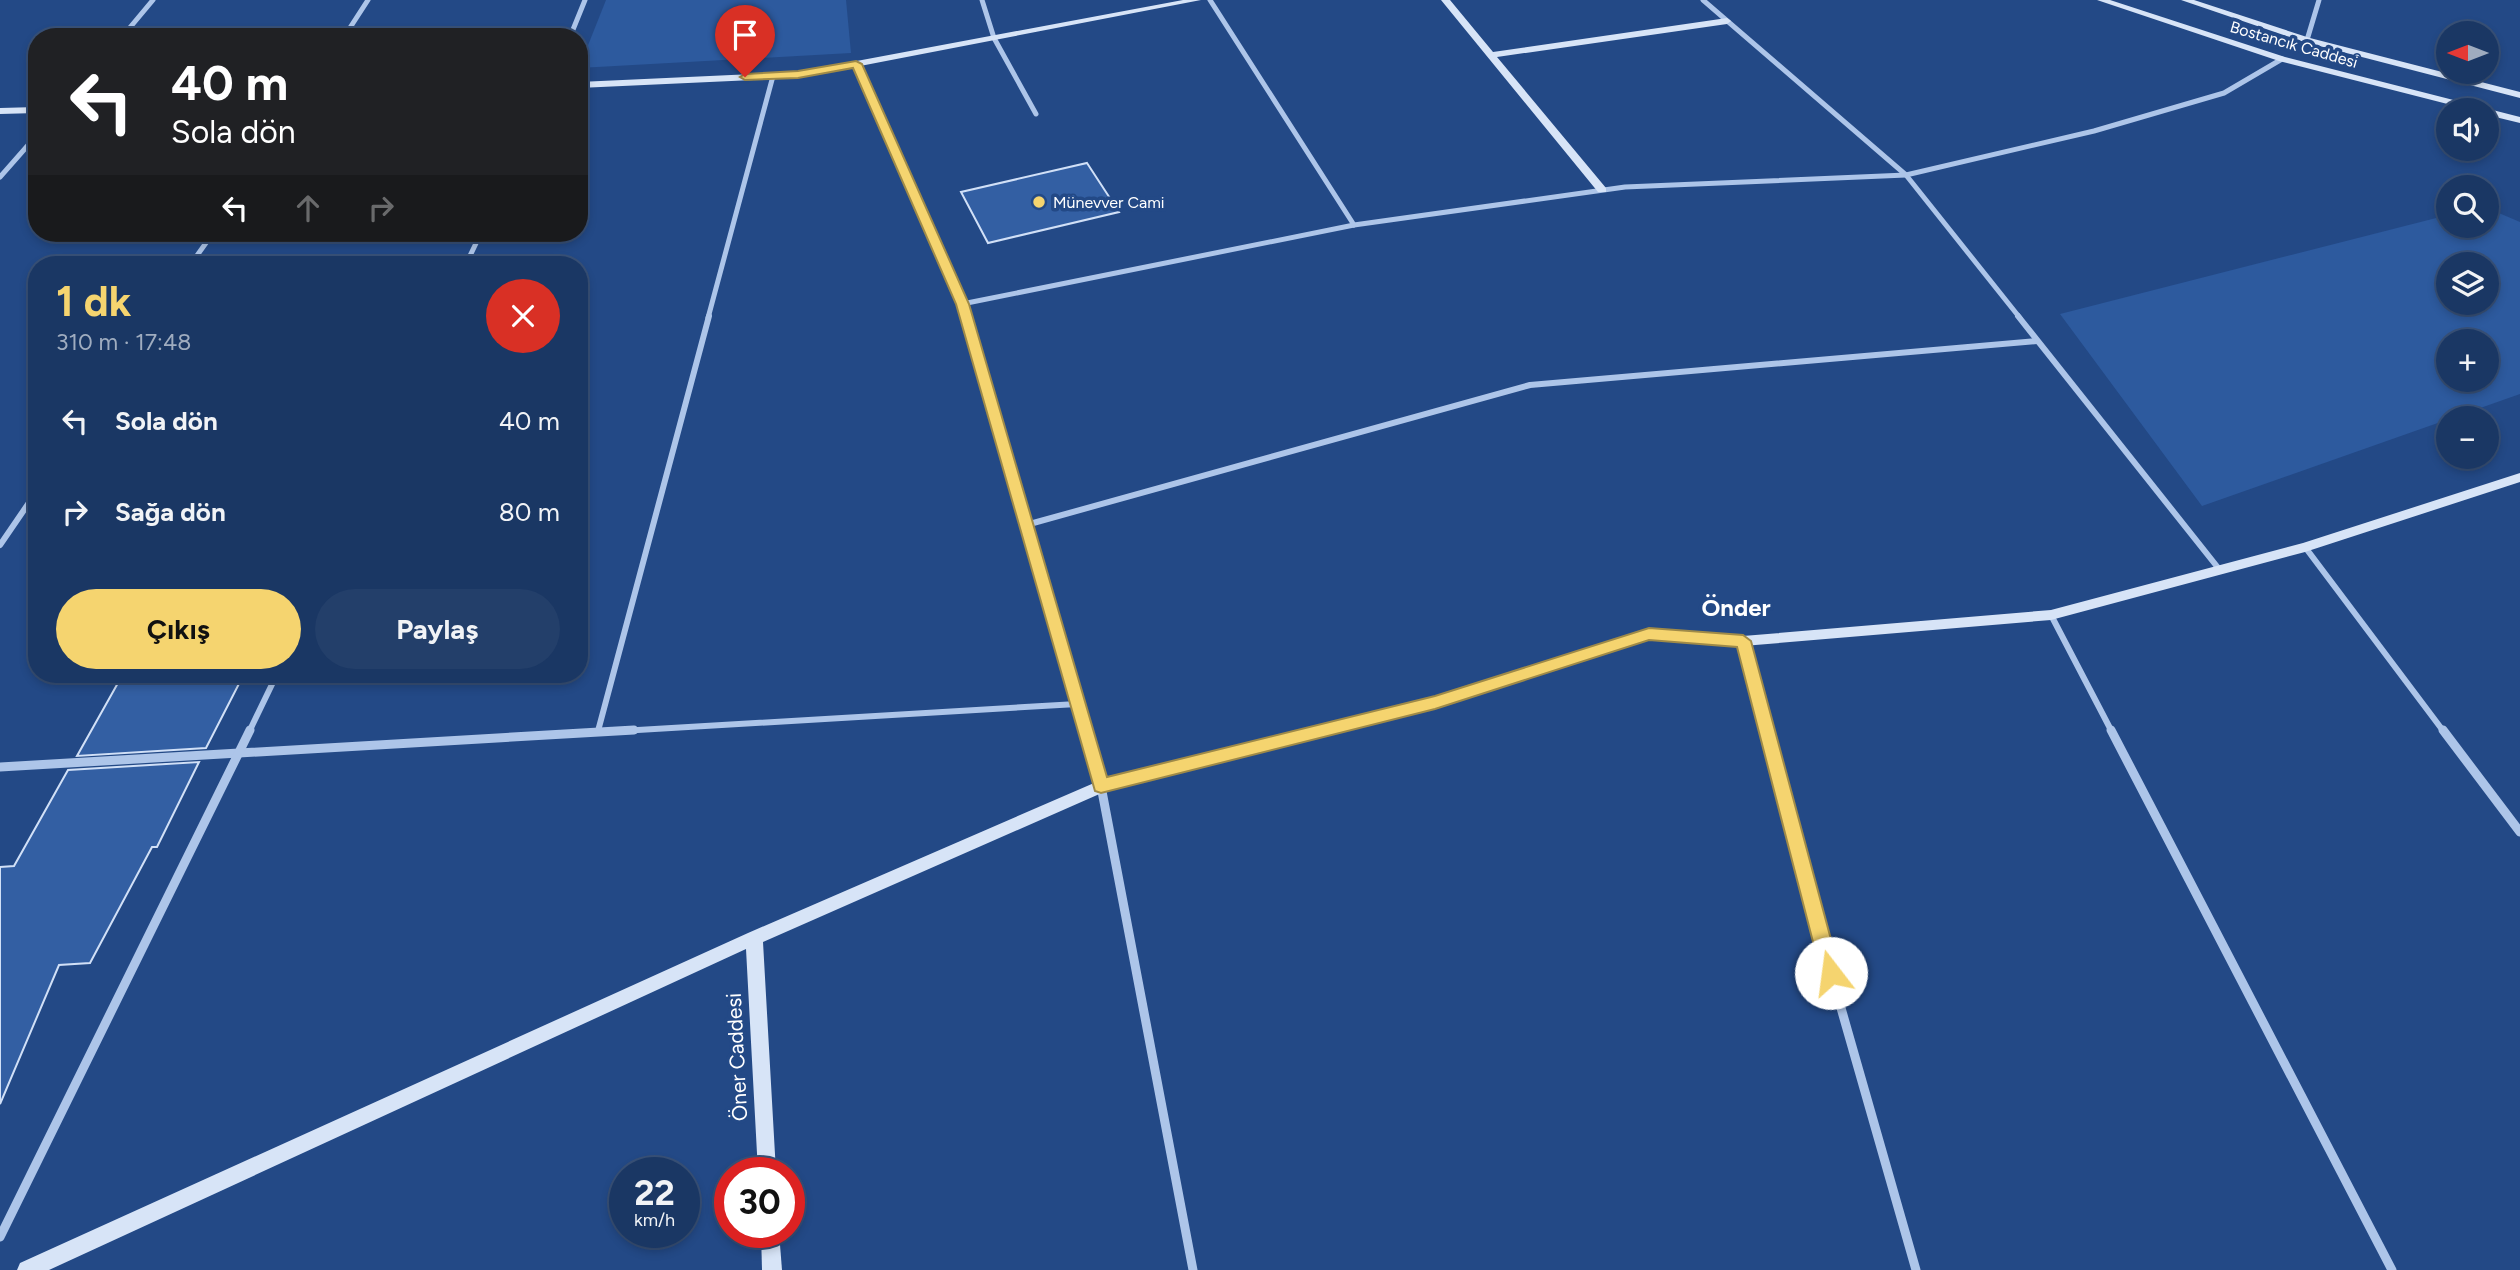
<!DOCTYPE html>
<html lang="tr">
<meta charset="utf-8">
<style>
:root{--surface:#1a3764;--page:#233f6a;--text:#f1f3f6;--muted:#9facbf;--line:#385178;--accent:#f5d46f}
body{margin:0;font-family:Figtree,sans-serif;background:var(--page);color:var(--text);height:100vh;display:flex;flex-direction:column;font-size:26px;white-space:nowrap}
*{box-sizing:border-box;margin:0}
p{font-size:23px;color:var(--muted)}
.icon{flex:none;width:38px;height:38px;fill:none;stroke:currentColor;stroke-width:2;stroke-linecap:round;stroke-linejoin:round}
.map{position:relative;flex:1;overflow:hidden}
.sheet{position:absolute;left:28px;top:256px;width:560px;height:427px;display:flex;flex-direction:column;background:var(--surface);border-radius:28px;box-shadow:0 4px 10px #0003,0 0 0 2px var(--line)}
.sheet>*{flex:none}
.top-card{position:absolute;left:28px;top:28px;width:560px;height:214px;border-radius:28px;box-shadow:0 4px 10px #0003,0 0 0 2px var(--line);background:#202124;color:#fff;overflow:hidden}
.needle{width:46px;rotate:270deg}
.controls{position:absolute;left:2436px;top:21px;display:grid;gap:14px}
.controls a{display:grid;place-items:center;width:63px;height:63px;border-radius:50%;background:var(--surface);box-shadow:0 4px 10px #0003,0 0 0 2px var(--line);font-size:35px}
.speed{position:absolute;left:609px;top:1157px;display:flex;gap:14px;font-size:35px;font-weight:700;text-align:center}
.speed>*{display:grid;place-content:center;width:91px;height:91px;border-radius:50%;background:var(--surface);box-shadow:0 4px 10px #0003,0 0 0 2px var(--line);line-height:1}
.speed small{font-size:18px;font-weight:400}
.speed .limit{border:10px solid #d22;background:#fff;color:#111}
.pin{position:absolute;display:grid;place-items:center;width:60px;height:60px;color:#fff;margin:-72px -30px;border-radius:50% 50% 50% 0;rotate:-45deg;box-shadow:0 0 7px #0007}
.pin .icon{rotate:45deg}
.me{position:absolute;width:77px;margin:-38px;rotate:345deg;stroke-linejoin:round;filter:drop-shadow(0 0 5px #0008)}
.turn{display:flex;align-items:center;gap:24px;height:147px;padding:0 28px;font-size:32px}
.turn .icon{width:91px;height:91px;stroke-width:2.5}
.turn b{display:block;font-size:49px;line-height:60px}
.lanes{display:flex;align-items:center;height:66px;padding:0 28px;background:#0003;justify-content:center;gap:35px;direction:ltr}
.lanes .off{opacity:.35}
.round{display:grid;place-items:center;flex:none;width:74px;height:74px;border-radius:37px;background:var(--page)}
.overview{display:flex;align-items:center;justify-content:space-between;height:119px;padding:0 28px}
h1{font-size:42px;font-weight:700;line-height:52px;color:var(--accent)}
.cta{display:flex;gap:14px;margin-top:auto;padding:14px 28px}
.cta a{flex:1;height:80px;border-radius:42px;background:var(--accent);color:#111;font-size:28px;font-weight:700;line-height:80px;text-align:center}
.cta a+a{background:var(--page);color:var(--text)}
ul{padding:0;list-style:none}
li{display:flex;align-items:center;gap:21px;height:91px;padding:0 28px}
li div{flex:1}
li b{display:block;font-size:26px}
li em{font-style:normal}
.map>svg:first-child{display:block}
</style>
<div class="map">
<svg width="2520" height="1270" viewBox="0 0 2520 1270">
<rect width="100%" height="100%" fill="#234986"/>
<g fill="#2d5a9e" fill-rule="evenodd">
<polygon points="606,0 846,0 851,53 579,68"/>
<path d="M2487,208L2520,222V394L2202,506L2060,314L2448,215V226H2487ZM2448,264H2487V303H2448ZM2448,341H2487V380H2448Z"/>
</g>
<g fill="#335fa3" stroke="#d1e0f7" stroke-width="2">
<polygon points="1087,163 1119,212 988,243 961,192"/>
<polygon points="123,674 244,674 206,748 77,756"/>
<polygon points="199,762 157,847 152,847 90,963 59,965 0,1104 0,867 14,866 68,770"/>
</g>
<g fill="none" stroke-linecap="round" stroke-linejoin="round">
<g stroke="#adc5e9" stroke-width="5">
<polyline points="982,0 994,38 1036,114"/>
<polyline points="1210,0 1354,225"/>
<polyline points="1703,0 1906,175 2020,318"/>
<polyline points="122,37 153,0"/>
<polyline points="344,37 368,0"/>
<polyline points="570,37 585,0"/>
<polyline points="2307,40 2319,0"/>
<polyline points="856,64 966,318"/>
<polyline points="0,177 37,135"/>
<polyline points="191,264 213,233"/>
<polyline points="466,264 481,233"/>
<polyline points="962,304 1354,225 1625,187 1906,175 2094,131 2224,93 2282,59"/>
<polyline points="708,318 773,76"/>
</g>
<g stroke="#adc5e9" stroke-width="6">
<polyline points="966,316 1085,732"/>
<polyline points="2018,316 2219,569"/>
<polyline points="1026,525 1530,385 2037,341"/>
<polyline points="0,545 37,491"/>
<polyline points="2305,547 2444,732"/>
<polyline points="2051,615 2112,732"/>
<polyline points="1743,641 1767,732"/>
<polyline points="598,731 709,316"/>
<polyline points="249,732 277,674"/>
<polyline points="604,732 1077,704"/>
</g>
<g stroke="#adc5e9" stroke-width="9">
<polyline points="1085,730 1101,786 1193,1270"/>
<polyline points="1767,730 1831,973 1916,1270"/>
<polyline points="2111,730 2392,1270"/>
<polyline points="2443,730 2520,832"/>
<polyline points="0,767 634,730"/>
<polyline points="0,1237 250,730"/>
</g>
<g fill="#d7e4f7" fill-rule="evenodd">
<polygon points="1183,0 1201,0 798,78 579,88 579,82 798,72"/>
<polygon points="1441,0 1450,0 1493,52 1727,18 1731,21 1727,24 1497,57 1606,188 1606,192 1598,192"/>
<polygon points="2097,0 2110,0 2285,57 2520,117 2520,123 2487,115 2487,110 2471,110 2279,61"/>
<polygon points="2181,0 2194,0 2310,38 2520,92 2520,98 2304,42"/>
<polygon points="37,107 37,113 0,114 0,108"/>
<polygon points="2520,473 2520,482 2305,552 2051,620 1743,646 1649,639 1435,708 1104,792 763,942 776,1172 758,1172 746,949 49,1270 17,1270 20,1263 748,933 1101,780 1435,696 1649,629 1743,636 2051,610 2303,543"/>
<polygon points="761,1232 779,1232 782,1270 762,1270"/>
</g>
</g>
<polygon fill="#f5d46f" stroke="#9f8a48" stroke-width="2" points="856,61 862,64 969,304 1107,777 1435,696 1649,628 1743,635 1751,641 1840,973 1837,979 1831,982 1824,979 1821,973 1737,647 1649,640 1435,709 1101,793 1095,791 956,304 853,68 798,78 745,80 740,77 745,74 798,71"/>
<circle fill="#f5d46f" stroke="#234986" stroke-width="2.5" cx="1039" cy="202" r="7"/>
<g text-anchor="middle" stroke-width="7" stroke-linejoin="round" paint-order="stroke">
<g font-size="16" fill="#fff" stroke="#234986">
<text transform="translate(2294 44) rotate(16)" y="6">Bostancık Caddesi</text>
</g>
<g font-size="16" fill="#fff" stroke="#234986" text-anchor="start">
<text x="1053" y="208">Münevver Cami</text>
</g>
<g font-size="21" fill="#fff" stroke="#234986">
<text transform="translate(737 1057) rotate(-93)" y="7">Öner Caddesi</text>
</g>
<g font-size="24" font-weight="bold" fill="#fff" stroke="#234986">
<text x="1736" y="616">Önder</text>
</g>
</g>
</svg>
<div class="controls">
<a><svg class="needle" viewBox="-14 -14 28 28"><path d="M0-13l5 13h-10z" fill="#e53935"/><path d="M0 13l5-13h-10z" fill="#9facbf"/></svg></a>
<a><svg class="icon" aria-label="sound" viewBox="0 0 24 24"><path d="M4 9h4l5-4v14l-5-4H4zM17 9q2 3 0 6"/></svg></a>
<a><svg class="icon" aria-label="search" viewBox="0 0 24 24"><circle cx="10" cy="10" r="6"/><path d="M15 15l6 6"/></svg></a>
<a><svg class="icon" aria-label="layers" viewBox="0 0 24 24"><path d="M12 4l9 5-9 5-9-5zM3 14l9 5 9-5"/></svg></a>
<a>+</a>
<a>−</a>
</div>
<div class="speed"><div>22<small>km/h</small></div><div class="limit">30</div></div>
<div class="pin" style="left:745px;top:77px;background:#d93025"><svg class="icon" aria-label="arrive" viewBox="0 0 24 24"><path d="M6 21V4h12l-3 4 3 4H6"/></svg></div>
<svg class="me" style="left:1831px;top:973px" viewBox="-20 -20 40 40"><circle r="19" fill="#fff"/><path d="M0-13L10 11 0 6-10 11z" fill="#f5d46f"/></svg>
<div class="top-card">
<div class="turn"><svg class="icon" aria-label="left" viewBox="0 0 24 24"><path d="M17 20v-9H6M10 6l-5 5 5 5"/></svg><div><b>40 m</b>Sola dön</div></div>
<div class="lanes"><svg class="icon" aria-label="left" viewBox="0 0 24 24"><path d="M17 20v-9H6M10 6l-5 5 5 5"/></svg><svg class="icon off" aria-label="ahead" viewBox="0 0 24 24"><path d="M12 20V5M6 11l6-6 6 6"/></svg><svg class="icon off" aria-label="right" viewBox="0 0 24 24"><path d="M7 20v-9h11M14 6l5 5-5 5"/></svg></div>
</div>
<section class="sheet">
<div class="overview"><div><h1>1 dk</h1><p>310 m · 17:48</p></div><a class="round" style="background:#d93025;color:#fff"><svg class="icon" aria-label="close" viewBox="0 0 24 24"><path d="M6 6l12 12M18 6L6 18"/></svg></a></div>
<ul>
<li><svg class="icon" aria-label="left" viewBox="0 0 24 24"><path d="M17 20v-9H6M10 6l-5 5 5 5"/></svg><div><b>Sola dön</b></div><em>40 m</em></li>
<li><svg class="icon" aria-label="right" viewBox="0 0 24 24"><path d="M7 20v-9h11M14 6l5 5-5 5"/></svg><div><b>Sağa dön</b></div><em>80 m</em></li>
</ul>
<div class="cta"><a>Çıkış</a><a>Paylaş</a></div>
</section>
</div>
